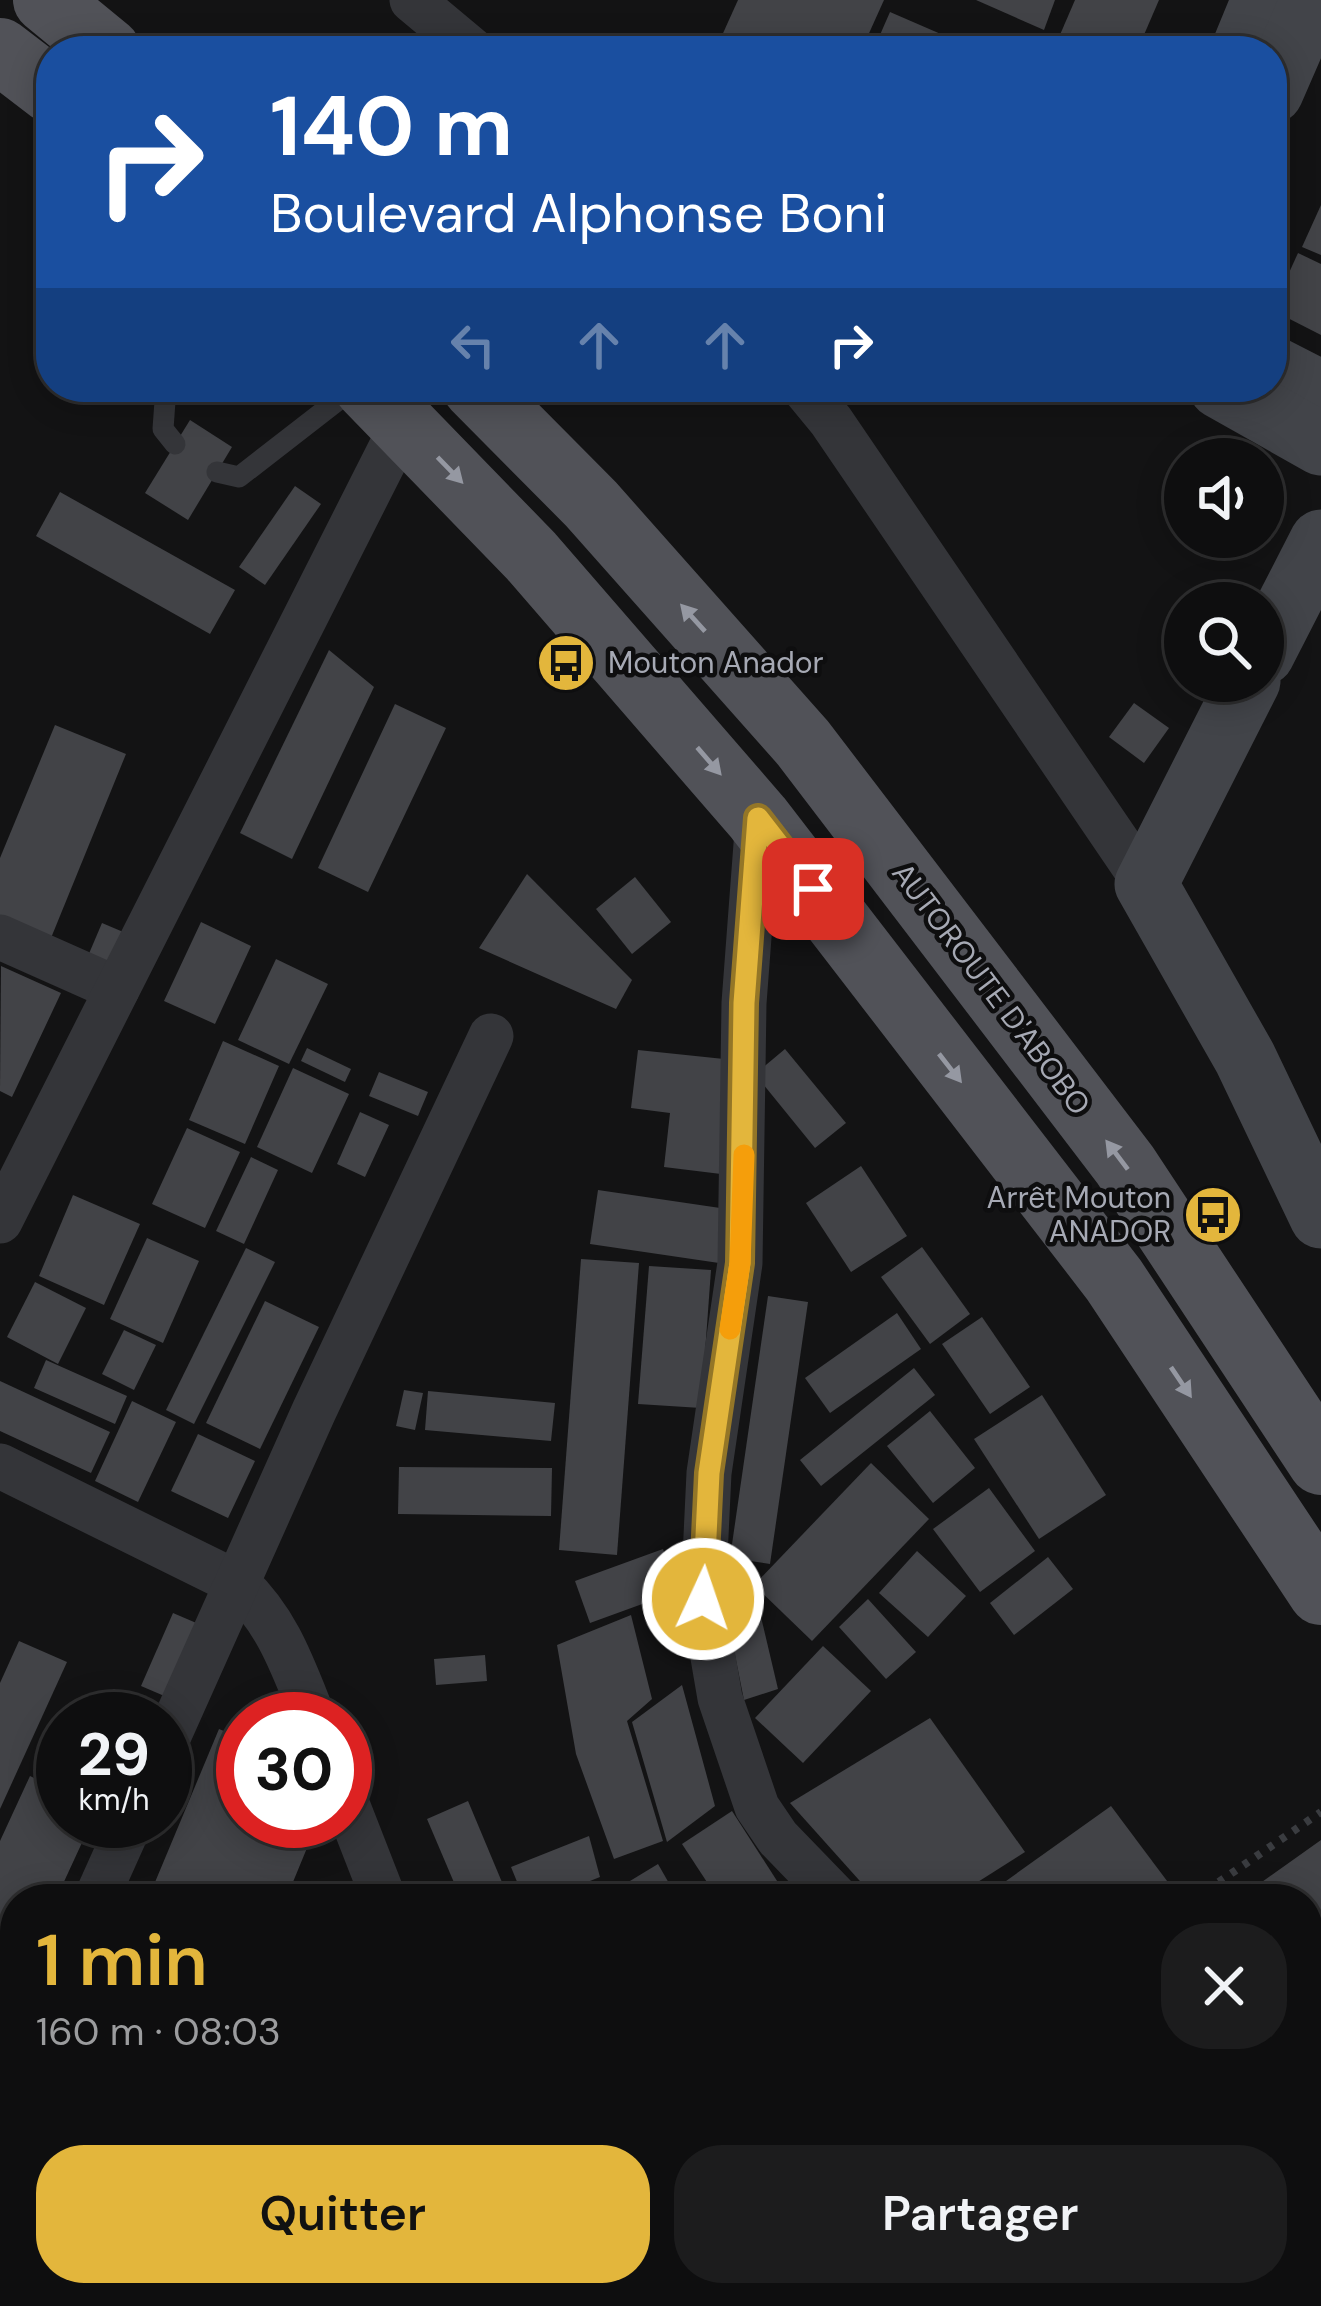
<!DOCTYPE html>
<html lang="fr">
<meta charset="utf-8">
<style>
:root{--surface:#0e0e0f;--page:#1c1c1d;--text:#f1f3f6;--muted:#9b9c9e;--line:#2e2e2f;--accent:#e3b63c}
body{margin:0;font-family:"DM Sans",sans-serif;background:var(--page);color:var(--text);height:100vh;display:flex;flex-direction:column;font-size:45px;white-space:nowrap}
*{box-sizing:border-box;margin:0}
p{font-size:39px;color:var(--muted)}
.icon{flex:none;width:66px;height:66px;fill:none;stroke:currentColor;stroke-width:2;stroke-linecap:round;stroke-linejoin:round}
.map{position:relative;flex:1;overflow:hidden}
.side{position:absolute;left:0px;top:1884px;width:1323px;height:423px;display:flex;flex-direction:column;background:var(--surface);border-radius:48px 48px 0 0;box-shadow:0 6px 30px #0003,0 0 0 3px var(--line)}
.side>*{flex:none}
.banner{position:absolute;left:36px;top:36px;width:1251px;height:366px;border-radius:48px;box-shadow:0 6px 30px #0003,0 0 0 3px var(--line);background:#1a4fa0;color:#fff;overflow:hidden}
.controls{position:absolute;left:1164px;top:438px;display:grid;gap:24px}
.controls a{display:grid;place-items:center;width:120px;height:120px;border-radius:50%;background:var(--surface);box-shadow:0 6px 30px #0003,0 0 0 3px var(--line);font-size:60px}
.speed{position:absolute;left:36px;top:1692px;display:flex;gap:24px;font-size:60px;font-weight:700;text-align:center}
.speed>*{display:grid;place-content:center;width:156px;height:156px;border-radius:50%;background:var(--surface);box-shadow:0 6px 30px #0003,0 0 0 3px var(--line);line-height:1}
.speed small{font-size:30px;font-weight:400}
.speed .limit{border:18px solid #d22;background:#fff;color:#111}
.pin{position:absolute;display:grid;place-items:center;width:102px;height:102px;color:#fff;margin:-51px;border-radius:24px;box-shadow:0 6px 18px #0006}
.me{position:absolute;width:132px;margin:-66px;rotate:3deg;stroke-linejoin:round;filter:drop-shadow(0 0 9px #0008)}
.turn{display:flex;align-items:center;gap:42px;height:252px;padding:0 36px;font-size:54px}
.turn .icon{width:156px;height:156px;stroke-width:2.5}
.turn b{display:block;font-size:84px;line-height:102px}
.lanes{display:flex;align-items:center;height:114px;padding:0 36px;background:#0003;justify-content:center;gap:60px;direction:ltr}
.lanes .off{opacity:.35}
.round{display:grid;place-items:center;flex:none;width:126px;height:126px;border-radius:48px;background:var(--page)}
.head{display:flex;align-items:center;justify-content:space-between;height:204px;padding:0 36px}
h1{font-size:72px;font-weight:600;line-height:90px;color:var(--accent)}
.primary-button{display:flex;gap:24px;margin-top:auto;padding:24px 36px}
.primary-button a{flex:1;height:138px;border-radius:48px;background:var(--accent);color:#111;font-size:48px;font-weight:600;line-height:138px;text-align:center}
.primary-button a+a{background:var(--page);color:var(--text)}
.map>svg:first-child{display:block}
</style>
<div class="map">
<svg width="1321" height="2306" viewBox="0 0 1321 2306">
<rect width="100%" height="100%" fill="#131314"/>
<g fill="#424347">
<polygon points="738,0 884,0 861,51 715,51"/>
<polygon points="976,0 1055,0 1044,30"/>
<polygon points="1075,0 1159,0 1137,51 1053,51"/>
<polygon points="890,12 980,51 873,51"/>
<polygon points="1018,40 1049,50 1049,51 1014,51"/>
<polygon points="1321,205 1321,255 1302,247"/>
<polygon points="1298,253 1321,264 1321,335 1272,310"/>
<polygon points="190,420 232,447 188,520 145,493"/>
<polygon points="295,486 321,504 265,585 239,567"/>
<polygon points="60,492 235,590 210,634 36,536"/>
<polygon points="329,650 374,687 292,859 240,833"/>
<polygon points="1134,703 1169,728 1144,763 1109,737"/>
<polygon points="395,704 446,728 368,892 318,868"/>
<polygon points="55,725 126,754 51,938 0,917 0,858"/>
<polygon points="527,874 632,980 616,1009 479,948"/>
<polygon points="635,877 671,922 632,954 596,909"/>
<polygon points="201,922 251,946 215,1024 164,1001"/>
<polygon points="102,923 128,934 110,974 85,963"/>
<polygon points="276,959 328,984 289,1064 238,1040"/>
<polygon points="1,966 61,993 12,1097 0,1091"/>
<polygon points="223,1041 279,1066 245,1144 189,1120"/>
<polygon points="307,1048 351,1069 345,1082 301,1061"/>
<polygon points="785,1049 846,1123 815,1148 755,1074"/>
<polygon points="638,1050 724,1059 721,1174 664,1167 670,1113 631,1108"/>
<polygon points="293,1068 349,1094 312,1173 257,1147"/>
<polygon points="379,1072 428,1092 418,1116 369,1096"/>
<polygon points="360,1112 389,1125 365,1177 337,1164"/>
<polygon points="187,1128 240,1152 205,1228 152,1204"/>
<polygon points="251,1157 278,1170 244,1244 216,1231"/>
<polygon points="861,1166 907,1236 851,1272 806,1203"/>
<polygon points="598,1190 727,1209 719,1263 590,1244"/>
<polygon points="73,1195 140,1224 104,1305 39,1276"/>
<polygon points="147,1238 199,1261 163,1343 110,1319"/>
<polygon points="922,1247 970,1314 930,1344 881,1277"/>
<polygon points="246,1248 275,1262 194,1424 166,1410"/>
<polygon points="581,1259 639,1263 617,1555 559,1550"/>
<polygon points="649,1266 711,1270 701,1408 638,1404"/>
<polygon points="35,1282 86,1308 58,1364 7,1337"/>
<polygon points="768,1296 808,1302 770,1564 730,1558"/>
<polygon points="265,1301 319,1327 260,1449 206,1423"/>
<polygon points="897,1313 921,1349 830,1413 805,1378"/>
<polygon points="982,1317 1030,1387 990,1414 942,1344"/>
<polygon points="124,1330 156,1345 134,1390 102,1374"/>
<polygon points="46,1360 127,1396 115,1424 34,1388"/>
<polygon points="914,1368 935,1395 821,1486 800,1460"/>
<polygon points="0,1381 110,1432 91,1473 0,1431"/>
<polygon points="404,1390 423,1393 415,1430 396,1426"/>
<polygon points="428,1391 555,1403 551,1441 425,1430"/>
<polygon points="1042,1395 1106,1495 1039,1539 974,1439"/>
<polygon points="132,1401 176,1422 138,1502 95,1481"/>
<polygon points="930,1411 975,1468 933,1503 887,1446"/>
<polygon points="198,1434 255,1461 228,1518 171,1491"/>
<polygon points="871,1463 929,1519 812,1641 754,1585"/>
<polygon points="399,1467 552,1468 551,1516 398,1514"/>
<polygon points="989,1488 1035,1551 980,1592 933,1529"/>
<polygon points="663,1549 678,1591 590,1623 575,1581"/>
<polygon points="917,1551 966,1596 928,1637 879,1593"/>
<polygon points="1048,1557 1073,1589 1014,1635 990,1603"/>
<polygon points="756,1596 778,1689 744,1700 724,1600"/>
<polygon points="868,1599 916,1652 886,1679 839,1627"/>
<polygon points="173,1613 201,1625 169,1698 141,1686"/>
<polygon points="631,1615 652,1699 627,1721 663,1841 614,1859 576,1754 557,1645"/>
<polygon points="19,1641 67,1662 0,1809 0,1683"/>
<polygon points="823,1646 871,1691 803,1763 755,1718"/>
<polygon points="485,1655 487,1681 436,1685 434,1659"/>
<polygon points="682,1685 715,1806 667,1842 632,1722"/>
<polygon points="930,1718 1025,1852 951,1899 876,1899 790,1803"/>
<polygon points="219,1729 243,1739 243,1821 312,1821 314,1831 286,1899 148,1899"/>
<polygon points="30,1776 63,1792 63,1821 92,1821 56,1899 15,1899 15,1950 0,1943 0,1841"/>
<polygon points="468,1801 509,1899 461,1899 427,1819"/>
<polygon points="1111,1806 1176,1893 1168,1899 1008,1899 999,1886"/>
<polygon points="732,1811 779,1884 756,1899 718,1899 682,1844"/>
<polygon points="589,1836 600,1877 545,1899 524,1899 511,1867"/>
<polygon points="1321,1840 1321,1955 1315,1959 1308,1950 1308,1899 1238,1899"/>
<polygon points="658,1864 678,1899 633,1899 625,1884"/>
<polygon points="603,1882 612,1899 570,1899"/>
<polygon points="0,1980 15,1987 0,2029"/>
<polygon points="1321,2008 1321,2120 1308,2101 1308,2018"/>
<polygon points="1321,2143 1321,2204 1308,2184 1308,2151"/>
<polygon points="1308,2227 1321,2238 1321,2294 1308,2284"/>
<polygon points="0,2243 15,2247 15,2290 8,2306 0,2306"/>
<polygon points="133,2292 184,2292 177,2306 127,2306"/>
<polygon points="205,2292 272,2292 266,2306 237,2306"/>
<polygon points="379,2292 478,2292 472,2306 373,2306"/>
<polygon points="537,2292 602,2292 614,2306 550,2306"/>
<polygon points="734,2292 874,2292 863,2306 752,2306"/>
<polygon points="904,2292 997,2292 1016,2306 922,2306"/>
<polygon points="1041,2292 1091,2292 1110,2306 1044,2306 1035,2299"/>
<polygon points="1122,2292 1202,2292 1191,2306 1140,2306"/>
<polygon points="1213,2292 1234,2292 1251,2306 1202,2306"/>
</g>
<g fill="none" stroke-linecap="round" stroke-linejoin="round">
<polyline stroke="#3a3c40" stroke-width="8" stroke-dasharray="6 9" stroke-linecap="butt" points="1194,1899 1321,1812"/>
<g stroke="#343539" stroke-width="21">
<polyline points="166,387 163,429 175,444"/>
<polyline points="217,472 239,477 355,387"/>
</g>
<g stroke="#343539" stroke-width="45">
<polyline points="412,0 473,51"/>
<polyline points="803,387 831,421 1146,884"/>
<polyline points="758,818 744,1003 740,1263 709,1473 703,1599 720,1698 757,1807 778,1838 837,1899"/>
<polyline points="0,937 117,989"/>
<polyline points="0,1221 404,422"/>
<path d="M0,1466L237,1583C278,1621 293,1667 314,1719"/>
<polyline points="165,1744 314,1411 491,1036"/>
<polyline points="345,1799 384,1899"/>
<polyline points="96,1899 131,1821"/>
<polyline points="0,2109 15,2077"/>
<polyline points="690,2292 705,2306"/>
<polyline points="1302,2292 1318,2306"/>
<polyline points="323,2306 329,2292"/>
</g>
<g stroke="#424449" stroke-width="63">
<polyline points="1242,51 1263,0"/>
<polyline points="1272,92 1312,0"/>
<polyline points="1272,367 1321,392"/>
<polyline points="1220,387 1321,444"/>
<polyline points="1263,654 1321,541"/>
<polyline points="1249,681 1146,884 1245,1058 1321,1217"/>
</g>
<g stroke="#515258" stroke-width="66">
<polyline points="46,0 108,51"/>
<polyline points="0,51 51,90"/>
<polyline points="367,387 531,556 758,818 1114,1280 1321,1592"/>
<polyline points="475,387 591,504 803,743 1125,1165 1321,1462"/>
</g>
</g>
<defs><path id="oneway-solid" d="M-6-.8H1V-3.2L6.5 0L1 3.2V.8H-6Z" transform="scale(3)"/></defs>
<g fill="#9598a2">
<use href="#oneway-solid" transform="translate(450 470) rotate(46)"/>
<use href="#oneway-solid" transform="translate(693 618) rotate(-132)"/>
<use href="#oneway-solid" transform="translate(709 761) rotate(49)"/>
<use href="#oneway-solid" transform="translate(950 1068) rotate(52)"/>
<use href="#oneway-solid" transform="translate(1117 1155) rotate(-127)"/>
<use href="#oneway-solid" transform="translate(1181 1382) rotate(56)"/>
</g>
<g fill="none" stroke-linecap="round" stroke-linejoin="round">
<g stroke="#947627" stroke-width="30">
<polyline id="route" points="703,1599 709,1473 740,1263 744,1003 758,818 813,889"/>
</g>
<use href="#route" stroke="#e3b63c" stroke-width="21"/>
<polyline stroke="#f59e0b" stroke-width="21" points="730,1329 740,1263 744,1155"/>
</g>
<defs>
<g id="bus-disc" transform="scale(3)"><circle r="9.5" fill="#e3b63c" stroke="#0e0e0f"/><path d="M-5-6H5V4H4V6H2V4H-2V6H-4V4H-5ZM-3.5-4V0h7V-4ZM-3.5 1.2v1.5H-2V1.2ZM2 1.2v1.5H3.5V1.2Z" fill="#111"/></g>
</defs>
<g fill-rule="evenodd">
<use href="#bus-disc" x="566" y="663"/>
<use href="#bus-disc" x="1213" y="1215"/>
</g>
<g text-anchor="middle" stroke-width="9" stroke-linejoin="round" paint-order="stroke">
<g font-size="30" fill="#a6a9b4" stroke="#0e0e0f" text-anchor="start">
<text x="608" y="673">Mouton Anador</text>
<text x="1171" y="1208" text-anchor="end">Arrêt Mouton<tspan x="1171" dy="34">ANADOR</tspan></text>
</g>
<g font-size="30" fill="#a6a9b4" stroke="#0e0e0f">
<text transform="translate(991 989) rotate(53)" y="10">AUTOROUTE D'ABOBO</text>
</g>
</g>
</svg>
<div class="controls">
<a><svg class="icon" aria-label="sound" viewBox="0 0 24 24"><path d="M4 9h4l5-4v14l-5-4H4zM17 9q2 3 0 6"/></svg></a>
<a><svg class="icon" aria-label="search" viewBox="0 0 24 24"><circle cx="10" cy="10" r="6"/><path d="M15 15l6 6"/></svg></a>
</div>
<div class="speed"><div>29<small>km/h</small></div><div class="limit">30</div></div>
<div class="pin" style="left:813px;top:889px;background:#d93025"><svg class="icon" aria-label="arrive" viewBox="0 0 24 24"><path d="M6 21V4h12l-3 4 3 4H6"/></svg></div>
<svg class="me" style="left:703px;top:1599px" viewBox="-20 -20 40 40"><circle r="17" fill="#e3b63c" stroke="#fff" stroke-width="3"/><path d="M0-11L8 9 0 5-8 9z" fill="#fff"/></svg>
<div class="banner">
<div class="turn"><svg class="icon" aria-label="right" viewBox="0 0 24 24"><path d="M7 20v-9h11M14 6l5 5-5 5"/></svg><div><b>140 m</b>Boulevard Alphonse Boni</div></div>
<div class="lanes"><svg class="icon off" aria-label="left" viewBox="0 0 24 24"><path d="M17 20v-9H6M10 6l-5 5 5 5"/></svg><svg class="icon off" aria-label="ahead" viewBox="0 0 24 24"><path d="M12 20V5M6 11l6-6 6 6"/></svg><svg class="icon off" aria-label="ahead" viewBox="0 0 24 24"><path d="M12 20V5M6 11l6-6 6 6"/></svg><svg class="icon" aria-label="right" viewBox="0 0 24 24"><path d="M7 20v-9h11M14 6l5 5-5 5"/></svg></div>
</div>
<section class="side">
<div class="head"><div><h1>1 min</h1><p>160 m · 08:03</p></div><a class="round"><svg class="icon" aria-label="close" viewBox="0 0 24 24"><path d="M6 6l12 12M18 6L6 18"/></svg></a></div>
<div class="primary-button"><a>Quitter</a><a>Partager</a></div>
</section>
</div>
